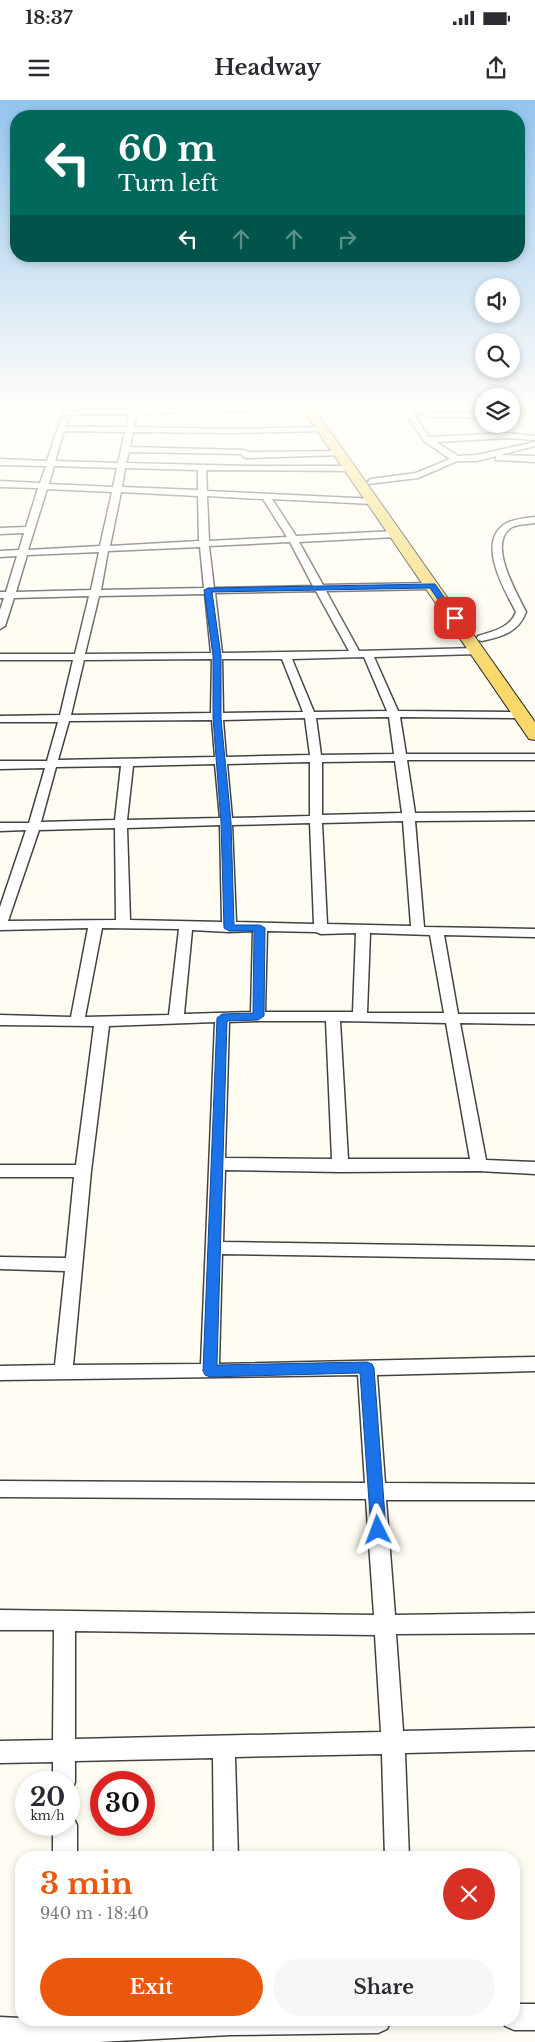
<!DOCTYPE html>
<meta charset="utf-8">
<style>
:root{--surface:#fff;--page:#f7f7f7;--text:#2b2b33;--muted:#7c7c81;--accent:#ea580c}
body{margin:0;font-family:"Libre Baskerville",serif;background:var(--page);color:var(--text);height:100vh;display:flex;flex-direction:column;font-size:19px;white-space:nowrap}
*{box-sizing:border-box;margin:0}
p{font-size:16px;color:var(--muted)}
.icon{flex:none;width:28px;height:28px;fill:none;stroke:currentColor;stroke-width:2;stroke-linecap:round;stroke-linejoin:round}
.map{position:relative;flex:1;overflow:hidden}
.side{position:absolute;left:15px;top:1751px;width:505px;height:175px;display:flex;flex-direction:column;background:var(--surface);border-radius:20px;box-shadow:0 2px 8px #0003}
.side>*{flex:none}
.banner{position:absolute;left:10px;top:10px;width:515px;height:152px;border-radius:20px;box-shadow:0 2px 8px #0003;background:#00695c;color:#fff;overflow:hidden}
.controls{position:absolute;left:475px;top:178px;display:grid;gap:10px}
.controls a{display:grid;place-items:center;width:45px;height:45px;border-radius:50%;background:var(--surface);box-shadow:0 2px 8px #0003;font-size:25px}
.speed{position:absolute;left:15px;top:1671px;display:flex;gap:10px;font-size:25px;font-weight:700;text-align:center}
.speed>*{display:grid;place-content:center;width:65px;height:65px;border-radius:50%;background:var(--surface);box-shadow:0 2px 8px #0003;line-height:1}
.speed small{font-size:12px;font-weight:400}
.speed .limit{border:8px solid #d22;background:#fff;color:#111}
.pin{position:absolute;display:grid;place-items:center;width:42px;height:42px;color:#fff;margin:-21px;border-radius:10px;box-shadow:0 2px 8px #0006}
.me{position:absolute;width:55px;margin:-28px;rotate:357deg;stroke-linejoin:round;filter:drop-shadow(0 0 4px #0008)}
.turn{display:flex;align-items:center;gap:18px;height:105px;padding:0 25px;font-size:22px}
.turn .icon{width:65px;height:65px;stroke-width:2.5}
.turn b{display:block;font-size:35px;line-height:42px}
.lanes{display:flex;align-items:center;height:48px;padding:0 25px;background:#0003;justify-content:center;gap:25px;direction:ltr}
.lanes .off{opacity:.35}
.round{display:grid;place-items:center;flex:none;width:52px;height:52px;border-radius:26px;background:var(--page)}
.head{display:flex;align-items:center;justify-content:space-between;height:85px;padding:0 25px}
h1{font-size:30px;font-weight:800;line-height:38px;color:var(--accent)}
.action{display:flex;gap:10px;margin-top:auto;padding:10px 25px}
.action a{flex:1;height:58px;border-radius:30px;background:var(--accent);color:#fff;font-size:20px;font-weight:800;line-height:58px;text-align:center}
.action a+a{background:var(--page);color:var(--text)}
.status{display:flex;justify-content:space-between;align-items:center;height:35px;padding:0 25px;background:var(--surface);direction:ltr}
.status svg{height:14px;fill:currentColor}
header{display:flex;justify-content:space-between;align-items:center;height:65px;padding:0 25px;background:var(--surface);font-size:22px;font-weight:800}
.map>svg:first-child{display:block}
</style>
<div class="status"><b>18:37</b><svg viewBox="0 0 49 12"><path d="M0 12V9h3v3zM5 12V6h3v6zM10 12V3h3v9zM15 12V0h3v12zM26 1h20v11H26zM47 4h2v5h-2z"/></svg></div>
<header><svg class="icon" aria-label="menu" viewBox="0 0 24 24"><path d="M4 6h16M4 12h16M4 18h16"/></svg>Headway<svg class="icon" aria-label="share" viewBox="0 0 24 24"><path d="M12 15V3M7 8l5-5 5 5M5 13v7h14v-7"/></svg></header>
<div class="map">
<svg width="535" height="1942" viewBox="0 0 535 1942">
<rect width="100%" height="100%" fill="#fffcf1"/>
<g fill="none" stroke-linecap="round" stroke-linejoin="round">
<g stroke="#424242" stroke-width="3">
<g id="street">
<path d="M130,307H138V309L311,307L307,309L137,314L134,327L233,329L323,327L327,329L323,331L233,333L133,332L130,347L244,350L248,352L339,351L343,353L342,355L245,358L241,354L129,352L126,363L250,366H352V370L349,371L206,370L207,391L376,399V403L373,404L272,399L296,436L395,431L400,434L395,437L299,442L323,485L432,483L437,486L432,489L326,491L359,551L478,548L483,551L478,554L374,557L398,611L520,612L526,615L520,618L400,617L406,654H535V660H407L415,713L535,712V720L415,721L424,827L535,829V837L444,835L458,914H535V924L460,923L486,1060L535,1062V1074L479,1071L340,1072L225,1070L223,1142L535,1147V1159L222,1154L219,1264L535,1257V1271L377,1275L385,1383L535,1384V1400H386L395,1515L535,1513V1533L396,1534L403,1631L535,1628V1650L405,1653L409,1758H385L382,1654L235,1657L238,1758H214L213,1658L75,1661V1682L72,1690L69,1691V1682H53V1662L0,1663V1641L53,1640L54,1530H0V1510L374,1515L366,1399L0,1397V1381L365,1383L358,1275L0,1280V1266L55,1265L65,1171L0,1169V1157L66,1158L74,1077H0V1065H76L94,926L0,925V915L71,917L88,828L0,830V807L26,730L0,731V723H29L45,668L0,669V661H47L58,622H0V616L60,615L73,560H0V554H75L89,496L14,498L5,526L0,529V510L4,498H0V492H6L17,456L0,457V451L19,450L24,433L0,434V428L26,427L38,388L0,387V381L40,383L46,366L0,365V359L47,361L61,318L68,320L66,327H126L129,314L66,315H63V311L130,309ZM64,331L125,332L118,363L55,361ZM54,366L117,368L113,387L49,384ZM125,368L198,370V390L122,387ZM47,389L112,392L100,446L28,450ZM121,392L198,396L199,441L110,446ZM207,396L263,399L287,437L209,441ZM290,442L313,486L214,488L209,446ZM200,447L204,488L101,490L108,451ZM99,452L91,490L16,492L27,455ZM316,491L349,551L222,553L215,493ZM205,494L211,553L85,554L99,496ZM364,557L387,611L314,612L292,559ZM212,559L211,613L71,615L84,560ZM222,559H282L303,612L223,613ZM389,617L394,654L321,655L316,618ZM305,618L310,655L226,657L223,620ZM212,620L215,657L58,660L69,621ZM395,661L402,713L322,715V662ZM310,662V716L232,718L227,664ZM215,664L220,718L127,720L133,666ZM121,666L115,720L41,722L56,667ZM403,721L411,826L327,824L322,723ZM310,723L314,824L236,822L232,725ZM220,725L222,822L130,820L127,728ZM115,728L116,820L8,821L39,730ZM102,828L179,829L169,915L85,917ZM192,830L229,832L253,831L251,912L184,914ZM267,831L316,832L321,834L356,833L353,912H265ZM370,833L430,835L444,913H367ZM258,921H326L332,1059L225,1058L229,922ZM340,921L446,923L470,1059H348ZM215,922L201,1264L73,1265L91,1071L109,926ZM75,1531L375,1535L381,1632L75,1639Z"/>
<polygon points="401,307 413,307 433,313 484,313 484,317 433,317 412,311 429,337 508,333 535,336 535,340 508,338 436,342 458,356 477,355 535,342 535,346 477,361 457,361 418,378 368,384 367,382 371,379 416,373 450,359 424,341"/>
<polygon points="516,307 524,307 524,313 511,316 511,312 516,311"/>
<polygon points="499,355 535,356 535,362 496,360 496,356"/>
<path d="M535,417V423C528,424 519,424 512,427C486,443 517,493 526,512C518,533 502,536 482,541L478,540L477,538L478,536C494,531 510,528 516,512C505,490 476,443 505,424C513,419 526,418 535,417Z"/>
<polygon points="69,1715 73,1717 77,1725 77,1758 53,1758 53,1725 69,1725"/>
<polygon points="514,1904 535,1904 535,1930 514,1930 505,1926 503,1920 514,1920"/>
<polygon points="0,1917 21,1918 21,1920 391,1920 387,1929 378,1933 230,1935 99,1942 0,1942"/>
</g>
</g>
<g stroke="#202020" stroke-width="2">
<polygon id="primary" points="301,307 313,307 535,622 535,640 529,639"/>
</g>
<use href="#street" fill="#fff" fill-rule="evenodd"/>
<use href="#primary" fill="#f7d869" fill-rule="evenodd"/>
</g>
<linearGradient id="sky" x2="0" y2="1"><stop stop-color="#94c4ee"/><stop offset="0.53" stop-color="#fffef9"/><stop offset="1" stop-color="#fffef9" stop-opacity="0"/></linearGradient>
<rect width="535" height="579" fill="url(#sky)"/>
<polygon fill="#1a73e8" stroke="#114b97" points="432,484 435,484 458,517 458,520 452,520 430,488 212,492 221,556 221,618 231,722 234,825 260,825 265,828 264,916 258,920 227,921 217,1265 367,1262 372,1264 374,1268 386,1430 383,1435 378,1437 373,1435 371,1430 360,1273 210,1277 205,1275 203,1271 217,918 222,914 253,913 254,831 229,831 224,828 221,722 213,618 213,556 204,490 208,488"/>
</svg>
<div class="controls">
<a><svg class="icon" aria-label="sound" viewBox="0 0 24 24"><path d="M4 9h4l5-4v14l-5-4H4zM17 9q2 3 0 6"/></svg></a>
<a><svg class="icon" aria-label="search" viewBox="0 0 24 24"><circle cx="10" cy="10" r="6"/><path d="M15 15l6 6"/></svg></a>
<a><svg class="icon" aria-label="layers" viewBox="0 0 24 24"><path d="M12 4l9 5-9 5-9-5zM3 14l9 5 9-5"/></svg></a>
</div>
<div class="speed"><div>20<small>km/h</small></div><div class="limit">30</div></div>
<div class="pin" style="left:455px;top:518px;background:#d93025"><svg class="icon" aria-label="arrive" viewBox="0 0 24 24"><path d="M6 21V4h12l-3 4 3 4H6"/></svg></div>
<svg class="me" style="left:378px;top:1430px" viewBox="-20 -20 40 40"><path d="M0-17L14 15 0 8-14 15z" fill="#1a73e8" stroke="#fff" stroke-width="4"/></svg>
<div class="banner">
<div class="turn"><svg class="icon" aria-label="left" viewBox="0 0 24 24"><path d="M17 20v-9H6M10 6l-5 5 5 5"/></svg><div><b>60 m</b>Turn left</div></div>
<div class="lanes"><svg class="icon" aria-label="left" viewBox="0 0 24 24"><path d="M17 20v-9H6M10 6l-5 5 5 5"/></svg><svg class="icon off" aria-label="ahead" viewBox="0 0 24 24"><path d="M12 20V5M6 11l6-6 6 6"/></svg><svg class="icon off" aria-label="ahead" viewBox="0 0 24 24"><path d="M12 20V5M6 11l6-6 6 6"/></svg><svg class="icon off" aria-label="right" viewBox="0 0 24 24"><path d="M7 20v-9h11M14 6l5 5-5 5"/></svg></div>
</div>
<section class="side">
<div class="head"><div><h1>3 min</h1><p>940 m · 18:40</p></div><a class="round" style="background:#d93025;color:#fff"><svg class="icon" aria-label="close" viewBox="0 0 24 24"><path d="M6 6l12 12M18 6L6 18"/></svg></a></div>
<div class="action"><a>Exit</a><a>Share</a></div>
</section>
</div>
